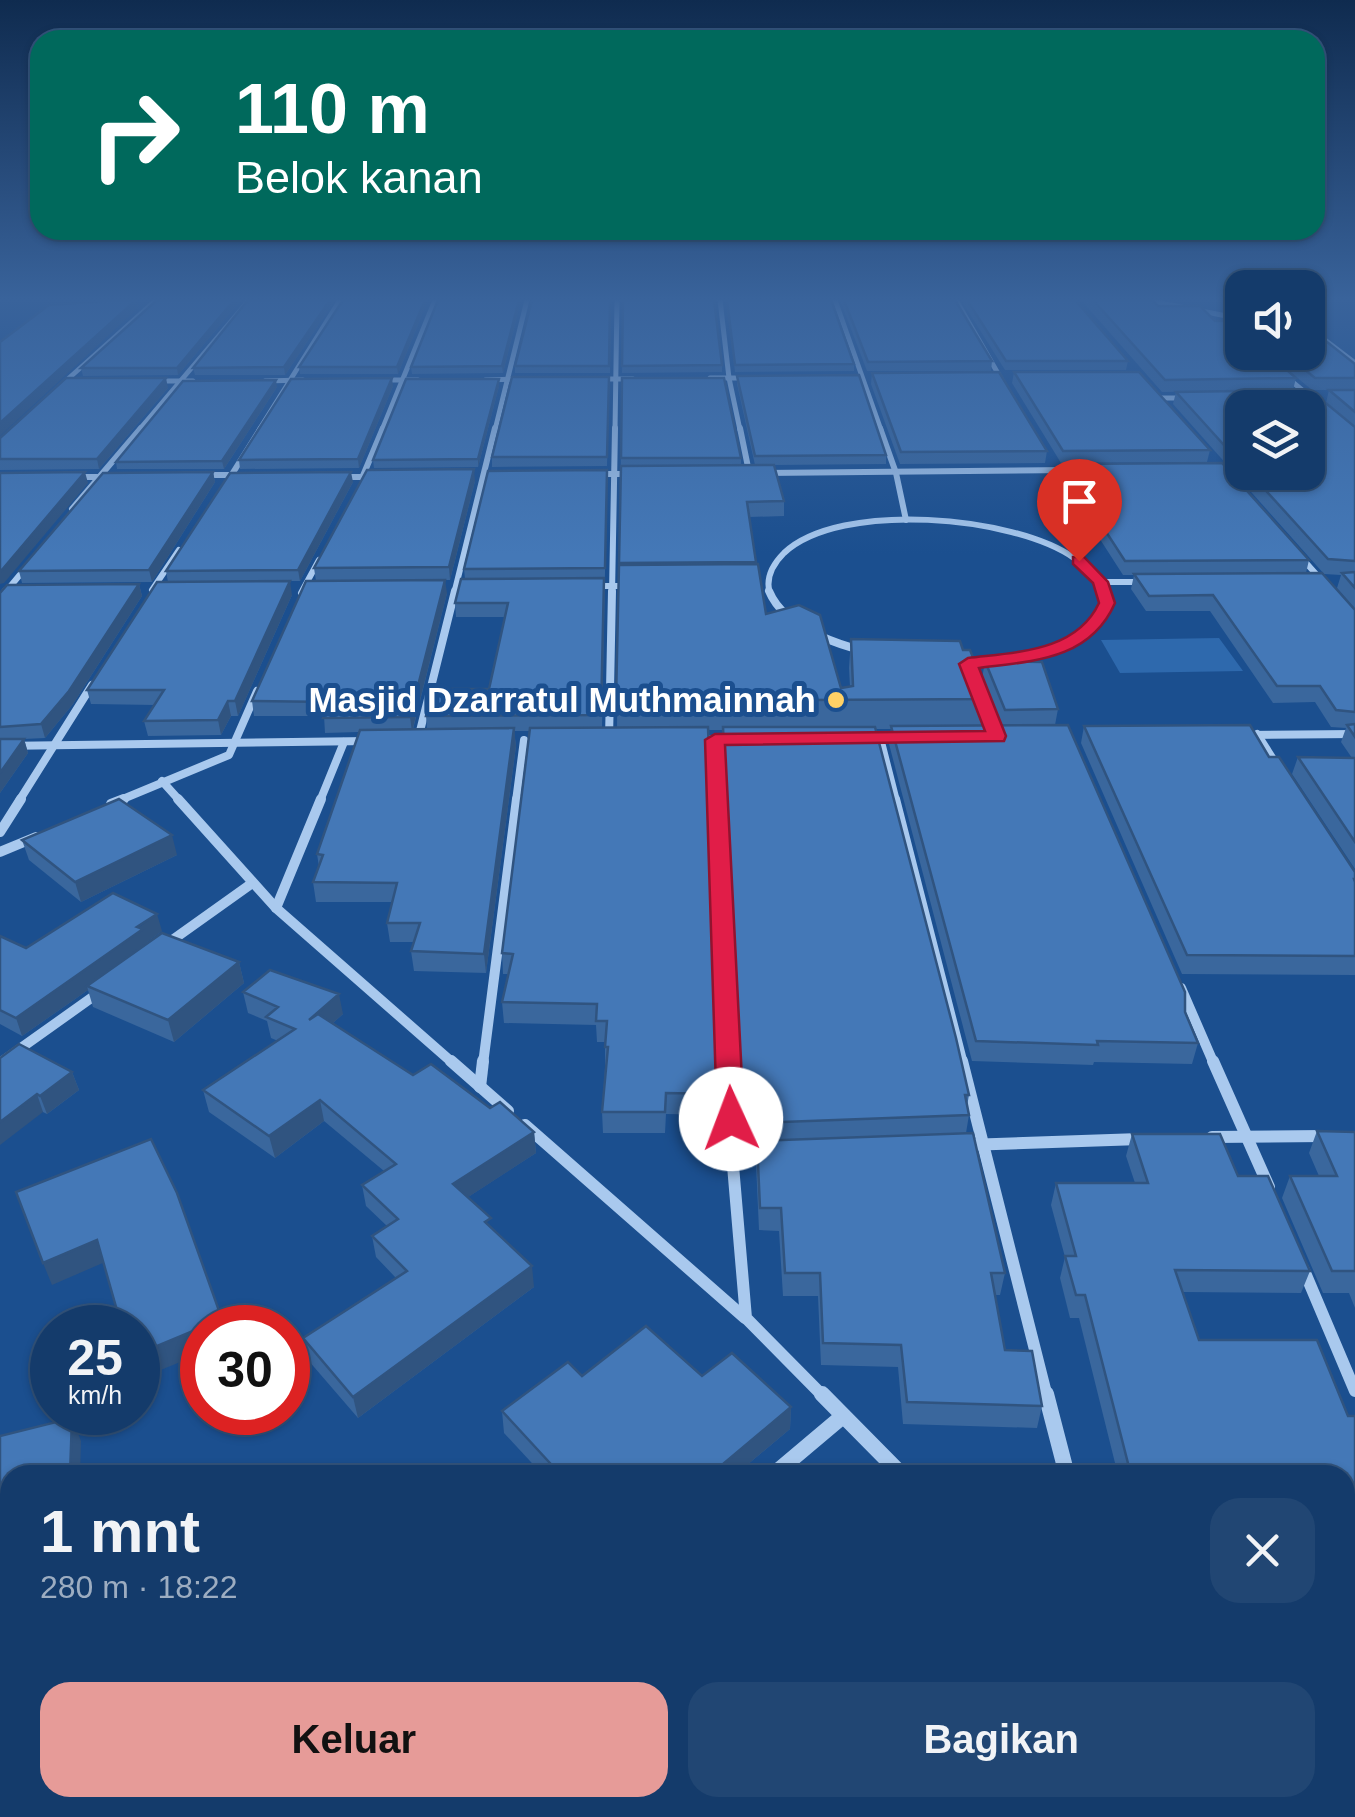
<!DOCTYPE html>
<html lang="id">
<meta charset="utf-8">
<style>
:root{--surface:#143b6b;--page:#214673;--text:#f1f3f6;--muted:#9dadc1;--line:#33557e;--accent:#e69b98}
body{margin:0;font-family:Arial,sans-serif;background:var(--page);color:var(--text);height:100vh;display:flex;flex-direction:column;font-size:38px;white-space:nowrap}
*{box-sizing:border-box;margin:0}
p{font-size:32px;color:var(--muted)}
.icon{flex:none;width:55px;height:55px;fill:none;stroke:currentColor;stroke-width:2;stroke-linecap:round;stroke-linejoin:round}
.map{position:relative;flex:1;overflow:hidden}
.drawer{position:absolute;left:0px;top:1465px;width:1355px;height:352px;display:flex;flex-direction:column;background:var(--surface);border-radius:30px 30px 0 0;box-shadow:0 2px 8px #0004,0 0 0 2px var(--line)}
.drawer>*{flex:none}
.top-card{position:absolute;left:30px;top:30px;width:1295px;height:210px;border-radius:30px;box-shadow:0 2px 8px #0004,0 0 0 2px var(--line);background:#00695c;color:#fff;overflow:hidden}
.fabs{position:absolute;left:1225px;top:270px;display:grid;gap:20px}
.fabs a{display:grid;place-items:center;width:100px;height:100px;border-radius:20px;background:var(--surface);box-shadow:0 2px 8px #0004,0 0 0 2px var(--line);font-size:50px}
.speed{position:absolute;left:30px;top:1305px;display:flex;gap:20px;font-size:50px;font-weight:700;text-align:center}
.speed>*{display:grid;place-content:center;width:130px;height:130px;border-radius:50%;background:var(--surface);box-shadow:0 2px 8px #0004,0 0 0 2px var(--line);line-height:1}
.speed small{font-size:25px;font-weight:400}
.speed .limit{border:15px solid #d22;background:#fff;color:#111}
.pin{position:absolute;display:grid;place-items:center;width:85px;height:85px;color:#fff;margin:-102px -42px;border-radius:50% 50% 50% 0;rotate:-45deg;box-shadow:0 0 10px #0007}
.pin .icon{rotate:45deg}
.me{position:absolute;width:110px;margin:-55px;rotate:358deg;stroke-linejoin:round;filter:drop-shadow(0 0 8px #0008)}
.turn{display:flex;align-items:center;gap:35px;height:210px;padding:0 40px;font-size:45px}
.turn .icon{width:130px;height:130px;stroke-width:2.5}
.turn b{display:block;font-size:70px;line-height:85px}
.round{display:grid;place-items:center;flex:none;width:105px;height:105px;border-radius:30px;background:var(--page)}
.head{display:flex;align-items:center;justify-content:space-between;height:170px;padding:0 40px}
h1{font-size:60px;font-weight:700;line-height:75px}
.action{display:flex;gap:20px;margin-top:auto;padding:20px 40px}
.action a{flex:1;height:115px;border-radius:30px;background:var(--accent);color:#111;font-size:40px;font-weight:700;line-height:115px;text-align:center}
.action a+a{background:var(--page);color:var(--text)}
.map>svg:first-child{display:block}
</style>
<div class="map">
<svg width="1355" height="1817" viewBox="0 0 1355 1817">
<rect width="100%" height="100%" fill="#1b4f8f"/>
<polygon fill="#2e69ad" points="1219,638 1243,671 1120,673 1101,640"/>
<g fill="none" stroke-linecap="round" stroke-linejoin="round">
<g stroke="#a9c9ee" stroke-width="5">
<polyline points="720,300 729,378 740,430"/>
<polyline points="835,300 881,430"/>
<polyline points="956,300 1004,384"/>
<polyline points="1145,300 1242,319"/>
<polyline points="1308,333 1321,337 1355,363"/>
<polyline points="1284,375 1313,399"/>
<polyline points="710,378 748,378"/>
<polyline points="595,379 633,379"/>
<polyline points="380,380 418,380"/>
<polyline points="485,380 523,379"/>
<polyline points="155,381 193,381"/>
<polyline points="265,381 303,380"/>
<polyline points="59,387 156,300"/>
<polyline points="1158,398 1187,398"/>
<polyline points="139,430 249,300"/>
<polyline points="259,430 340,300"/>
<polyline points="382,430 435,300"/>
<polyline points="495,430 527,300"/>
<polyline points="615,430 617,300"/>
</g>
<g stroke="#a9c9ee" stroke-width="6">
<polyline points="740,428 749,472"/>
<polyline points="880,428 896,473 906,520"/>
<polyline points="764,473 1072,470"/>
<polyline points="594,474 632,474"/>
<polyline points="204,475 242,475"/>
<polyline points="74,477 112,477"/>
<polyline points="339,477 377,477"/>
<polyline points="362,478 383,428"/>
<polyline points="229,479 261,428"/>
<polyline points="72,509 141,428"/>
<polyline points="1299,555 1324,583"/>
<polyline points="1100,582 1144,582"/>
<polyline points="591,586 629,586"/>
<polyline points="152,590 179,550"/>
<polyline points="301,593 319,560"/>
<polyline points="4,594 28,565"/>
<polyline points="454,594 495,428"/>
<polyline points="612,594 615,428"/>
<path d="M770,594C765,578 773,564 784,553C840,500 1015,516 1074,558C1087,567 1095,580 1102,594"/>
</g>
<g stroke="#a9c9ee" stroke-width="8">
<path d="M769,591C800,667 1010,679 1073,643C1090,633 1099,621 1107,603L1101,591"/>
<polyline points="0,599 6,591"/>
<polyline points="983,702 997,737"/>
<polyline points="1257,734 1278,767"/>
<polyline points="1246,735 1355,734"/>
<polyline points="880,738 896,801"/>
<polyline points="418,739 455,591"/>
<polyline points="609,739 612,591"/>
<polyline points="696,740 734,739"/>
<polyline points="715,740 718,801"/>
<polyline points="0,746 369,741"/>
<polyline points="162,781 180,801"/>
<polyline points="19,801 92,685"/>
<polyline points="118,801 229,755 257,691"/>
<polyline points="320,801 344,742"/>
<polyline points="516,801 524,740"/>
</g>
<g stroke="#a9c9ee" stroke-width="10">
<polyline points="178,799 276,908 454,1064"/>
<polyline points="717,799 728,1064"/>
<polyline points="895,799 963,1064"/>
<polyline points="111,804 124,799"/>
<polyline points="0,832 21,799"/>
<polyline points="0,852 36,837"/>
<polyline points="276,908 321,799"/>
<polyline points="164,946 251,884"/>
<polyline points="1181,988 1214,1064"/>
<polyline points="0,1063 101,991"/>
<polyline points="483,1064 517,799"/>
</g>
<g stroke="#a9c9ee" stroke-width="12">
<polyline points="451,1061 508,1111"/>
<polyline points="728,1061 732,1154"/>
<polyline points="962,1061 1047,1397"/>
<polyline points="1213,1061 1269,1187"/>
<polyline points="480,1087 483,1061"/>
<polyline points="525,1125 745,1318"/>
<polyline points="1212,1137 1325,1136"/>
<polyline points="967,1145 1140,1139"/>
<polyline points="770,1153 732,1154 746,1318 824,1397"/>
<polyline points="1303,1268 1355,1391"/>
</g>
<g stroke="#a9c9ee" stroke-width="16">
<polyline points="822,1394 902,1475"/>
<polyline points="1046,1394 1067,1475"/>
<polyline points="773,1475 843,1416"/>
<polyline points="0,1557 10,1579"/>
<polyline points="350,1808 353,1817"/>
<polyline points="851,1808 858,1817"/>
<polyline points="1222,1808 1231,1817"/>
<polyline points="792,1817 800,1808"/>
</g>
</g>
<g fill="#3a679d" fill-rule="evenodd">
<polygon points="157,300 241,300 178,375 83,376 81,368"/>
<polygon points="248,300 335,300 285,375 195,375 193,368"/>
<polygon points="343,300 428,300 398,374 300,374 299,367"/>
<polygon points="521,300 503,373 412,374 411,367"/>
<polygon points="611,300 610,373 515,373 515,366"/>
<polygon points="623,300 722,365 722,372 622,373"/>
<polygon points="726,300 831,300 854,364 854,371 735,372"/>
<polygon points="840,300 955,300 992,361 991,371 867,371"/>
<polygon points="961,300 1075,300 1128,361 1126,370 1005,370"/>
<polygon points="1081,300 1152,300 1158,306 1215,321 1296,378 1293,390 1162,392"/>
<polygon points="1266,352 1308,352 1355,364 1355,390 1312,390"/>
<polygon points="1014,372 1210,450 1207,462 1061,463 1012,383"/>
<polygon points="872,373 1047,451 1045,463 900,464 871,384"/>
<path d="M737,376L886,455V464L774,465L784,501V516L749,517L756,564L766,614L841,688L850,687L849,668L851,639L963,650L982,679L985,661L1058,709L1055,725L1198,1043L1192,1064L1094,1062L1093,1065L972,1061L889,744L891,729H876L969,1095L967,1106L969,1115L966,1133L1005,1273L1000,1295H995L1005,1350L1042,1406L1037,1428L903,1424L898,1367L821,1365L818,1296H783L779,1231L759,1230L756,1163L757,1143H755L754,1116L740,1115L723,730H708L720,1115L666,1114L665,1133H603L602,1112L605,1068V1042H597L596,1025L504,1023L502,1002L508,974H503L502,953L529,731H514L516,746L486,973L414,971L411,951L414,942H390L387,923L392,902H316L313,882L319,867L317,854L359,732L325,733L324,716H254L252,701L447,593L413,729H427L426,716L489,689L505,617H456L455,603L465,579L464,569L607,470L602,727H617L622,378L741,458V465H755L737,384ZM990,699L1000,725L986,726Z"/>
<polygon points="609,377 607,466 492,467 492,457"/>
<polygon points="393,386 359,468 240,469 239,460"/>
<polygon points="499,386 478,467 374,468 373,460"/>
<polygon points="277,387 224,469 117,469 116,462"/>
<polygon points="168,388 99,469 0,470 0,438"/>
<path d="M1329,390H1355V609L1337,588L1341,575L1324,574L1173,404L1176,392L1326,403ZM1242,408L1308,472H1242Z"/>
<polygon points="1062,464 1309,560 1306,573 1355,610 1355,869 1292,774 1298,757 1352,758 1341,742 1346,728 1331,727 1315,702 1273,703 1210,611 1146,611 1131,589 1134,575 1123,575 1060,477"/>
<polygon points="213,472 215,482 152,582 22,583 19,571"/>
<polygon points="475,481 450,580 316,581 314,568"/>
<polygon points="353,482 300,581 168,582 166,571"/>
<polygon points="139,584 142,596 73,704 45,738 24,739 28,753 0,793 0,593"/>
<polygon points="292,595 238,716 231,716 221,735 148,736 144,721 155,705 91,704 87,690"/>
<polygon points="1084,726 1269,757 1355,872 1355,975 1182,974 1081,743"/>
<polygon points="22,840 177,855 81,902 29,860"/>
<polygon points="162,931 147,942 147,944 239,962 244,983 174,1042 93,1007 88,990 22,1036 0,1024 0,936 26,948"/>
<polygon points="243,992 343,1014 333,1023 413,1075 490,1108 534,1132 536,1153 468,1197 534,1287 358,1418 308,1360 303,1338 396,1278 376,1257 372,1236 387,1226 366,1206 362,1185 384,1171 324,1121 275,1158 209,1112 203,1090 278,1041 271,1038 267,1021 248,1013"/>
<polygon points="0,1058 72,1072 79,1090 47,1114 43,1112"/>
<polygon points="1317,1131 1355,1132 1355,1308 1349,1293 1323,1293 1282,1198 1290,1176 1319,1176 1309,1153"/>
<polygon points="1132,1134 1238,1176 1310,1271 1301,1293 1183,1292 1199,1340 1348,1416 1355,1416 1355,1817 1343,1817 1341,1808 1345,1808 1345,1475 1118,1475 1079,1318 1070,1318 1060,1278 1065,1257 1051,1205 1056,1183 1135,1183 1126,1156"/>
<polygon points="582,1376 702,1376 791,1407 790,1429 735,1475 543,1475 504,1433 502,1411"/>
<polygon points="992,1808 1127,1808 1122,1817 1003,1817"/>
</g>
<g fill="#305480">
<polygon points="136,300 137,300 139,307 0,436 0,423"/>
<polygon points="234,300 241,300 178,375 177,368"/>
<polygon points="330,300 335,300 285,375 284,367"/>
<polygon points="425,300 428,300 398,374 397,367"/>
<polygon points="519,300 521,300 503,373 502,366"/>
<polygon points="166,378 168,388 99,469 97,459"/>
<polygon points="392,378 393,386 359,468 358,459"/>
<polygon points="499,379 499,386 478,467 478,459"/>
<polygon points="276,380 277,387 224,469 222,461"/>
<polygon points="474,469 475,481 450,580 449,567"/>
<polygon points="85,472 88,483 4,583 0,584 0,571"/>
<polygon points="213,472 215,482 152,582 149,570"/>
<polygon points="351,472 353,482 300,581 298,570"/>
<polygon points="445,580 447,593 412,732 410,717"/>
<polygon points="290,581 292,595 238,716 235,701"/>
<polygon points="139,584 142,596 73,704 45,738 41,724"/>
<polygon points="228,701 231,716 221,735 218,720"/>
<polygon points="514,728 516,746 486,973 484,954"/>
<polygon points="24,739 28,753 0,793 0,773"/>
<polygon points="172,835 177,855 81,902 75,882"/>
<polygon points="157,914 162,931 147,942 148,947 87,986 88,990 22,1036 16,1018"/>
<polygon points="239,962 244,983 174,1042 168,1020"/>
<polygon points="339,994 343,1014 313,1041 309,1020"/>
<polygon points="72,1072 79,1090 47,1114 40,1096"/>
<polygon points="37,1094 43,1112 0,1145 0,1122"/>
<polygon points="320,1100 324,1121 275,1158 269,1136"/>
<polygon points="534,1132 536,1153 456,1205 453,1184"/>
<polygon points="97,1240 105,1262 52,1285 43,1263"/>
<polygon points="532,1266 534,1287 358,1418 353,1397"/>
<polygon points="222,1319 225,1328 203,1328"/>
<polygon points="202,1328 202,1353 139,1379 138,1375 138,1354"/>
<polygon points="791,1407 790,1429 735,1475 710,1475"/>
<polygon points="72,1418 81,1441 80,1475 70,1475"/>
<polygon points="10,1491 10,1516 4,1517 0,1510 0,1493"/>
<polygon points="63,1808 73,1808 74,1817 64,1817"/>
<polygon points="725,1808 732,1808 731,1817 716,1817"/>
</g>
<g fill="#4478b7" stroke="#305480" stroke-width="2.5">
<polygon points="119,300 136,300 0,423 0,342 49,305"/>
<polygon points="157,300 234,300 177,368 81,368"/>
<polygon points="248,300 330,300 284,367 193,368"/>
<polygon points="343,300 425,300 397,367 299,367"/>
<polygon points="438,300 519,300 502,366 411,367"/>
<polygon points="532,300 610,300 609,366 515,366"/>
<polygon points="623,300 714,300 722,365 622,366"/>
<polygon points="727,300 831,300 854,364 735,365"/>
<polygon points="844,300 955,300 992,361 868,362"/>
<polygon points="967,300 1075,300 1128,361 1006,361"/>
<polygon points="1093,300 1152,300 1158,306 1200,306 1215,321 1227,321 1242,332 1242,352 1266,352 1296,378 1165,380"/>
<polygon points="1308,327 1355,364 1355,378 1315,378 1283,352 1308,352"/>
<polygon points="999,372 1047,451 901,452 872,373"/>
<polygon points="1014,372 1139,372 1210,450 1063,451"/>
<polygon points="859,375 886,455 755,456 737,376"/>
<polygon points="512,377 609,377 607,457 492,457"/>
<polygon points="66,378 166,378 97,459 0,459 0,438"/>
<polygon points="392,378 358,459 239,460 291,379"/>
<polygon points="622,378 724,378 741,458 621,458"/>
<polygon points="406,379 499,379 478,459 373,460"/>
<polygon points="276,380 222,461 116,462 183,381"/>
<polygon points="1310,390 1355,427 1355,561 1328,559 1249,472 1308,472 1308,408 1242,408 1242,465 1176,392"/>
<polygon points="1329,390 1355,390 1355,412"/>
<polygon points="1222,463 1309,560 1125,561 1062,464"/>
<polygon points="774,465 784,501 747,502 756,562 619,563 621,466"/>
<polygon points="474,469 449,567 314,568 367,470"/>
<polygon points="607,470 605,568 464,569 488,471"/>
<polygon points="85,472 1,571 0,571 0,473"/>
<polygon points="213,472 149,570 19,571 103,473"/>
<polygon points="351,472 298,570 166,571 230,473"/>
<polygon points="758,564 766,614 799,605 820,615 841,688 853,686 851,639 960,641 963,650 970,650 990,699 616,701 619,565"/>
<polygon points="1355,572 1355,588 1342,573"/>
<polygon points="1322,573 1355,610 1355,712 1336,710 1320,686 1277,686 1213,595 1149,596 1134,574"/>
<polygon points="604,578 601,715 426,716 433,689 489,689 508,603 455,603 461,579"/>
<polygon points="445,580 410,717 323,718 330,702 252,701 306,581"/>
<polygon points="290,581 235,701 228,701 218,720 144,721 164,690 87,690 157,582"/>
<polygon points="139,584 69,691 41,724 0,727 0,593 7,585"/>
<polygon points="985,661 1042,662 1058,709 1005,710"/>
<polygon points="1355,724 1355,737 1347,725"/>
<polygon points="1068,725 1185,992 1185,1012 1198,1043 1097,1041 1098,1045 976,1041 891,726"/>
<polygon points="1250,725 1269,757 1279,757 1355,872 1355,879 1354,879 1355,882 1355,956 1187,955 1084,726"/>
<polygon points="708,727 721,1094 666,1093 665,1112 602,1112 608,1047 605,1047 607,1021 596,1021 597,1004 502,1002 513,954 502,953 530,728"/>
<polygon points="723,727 875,727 956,1038 969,1095 965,1095 969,1115 756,1123 755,1095 741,1095"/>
<polygon points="514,728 484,954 411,951 420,923 387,923 397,883 313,882 323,855 317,854 360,730"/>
<polygon points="0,739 24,739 0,773"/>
<polygon points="1298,757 1355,758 1355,842"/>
<polygon points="119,799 172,835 75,882 22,840"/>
<polygon points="113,893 157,914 137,927 143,929 16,1018 0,1010 0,936 26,948"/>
<polygon points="162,933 239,962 168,1020 87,986"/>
<polygon points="270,970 339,994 309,1020 318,1014 413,1075 431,1064 490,1108 500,1102 534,1132 453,1184 491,1218 485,1222 532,1266 353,1397 303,1338 407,1271 372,1236 398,1219 362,1185 396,1164 320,1100 269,1136 203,1090 295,1029 266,1017 278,1007 243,992"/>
<polygon points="19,1044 72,1072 40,1096 37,1094 0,1122 0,1058"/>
<polygon points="1317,1131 1355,1132 1355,1271 1332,1271 1290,1176 1337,1176"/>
<polygon points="973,1133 1005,1273 991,1273 1005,1350 1032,1351 1042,1406 907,1402 901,1345 823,1343 820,1273 785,1273 781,1208 760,1208 757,1141"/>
<polygon points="1132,1134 1220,1134 1238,1176 1268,1176 1310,1271 1175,1270 1199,1340 1317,1340 1348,1416 1355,1416 1355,1792 1347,1765 1345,1765 1345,1475 1131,1475 1085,1295 1076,1295 1065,1256 1076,1256 1056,1183 1148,1183"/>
<polygon points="151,1139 177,1193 222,1319 138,1354 138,1328 122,1328 97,1240 43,1263 16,1192"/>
<polygon points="646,1326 702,1376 732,1353 791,1407 710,1475 561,1475 502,1411 568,1362 582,1376"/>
<polygon points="72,1418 70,1475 10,1475 10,1491 0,1493 0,1436"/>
<polygon points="10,1787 10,1808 63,1808 64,1817 0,1817 0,1791"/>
<polygon points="268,1808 313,1808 315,1817 248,1817"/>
<polygon points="535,1808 725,1808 716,1817 525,1817"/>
<polygon points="1022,1808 1124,1808 1118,1817 1033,1817"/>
</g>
<linearGradient id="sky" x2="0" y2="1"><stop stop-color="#0f2b4f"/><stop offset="0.54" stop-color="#39639b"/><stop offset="1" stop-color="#39639b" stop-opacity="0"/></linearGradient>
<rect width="1355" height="554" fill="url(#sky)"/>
<path fill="#e11d48" stroke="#92132f" stroke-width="2.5" d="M1073,557H1084L1108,582L1115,603C1090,660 1033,661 979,668L1006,736L1004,741L725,745L744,1119L740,1126H721L717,1119L705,740L715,734L985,731L959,664L968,658C1016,652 1076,652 1099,603L1093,583L1073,564Z"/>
<circle fill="#ffd166" stroke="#1b4f8f" stroke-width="4" cx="836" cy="700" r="10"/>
<g text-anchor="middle" stroke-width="10" stroke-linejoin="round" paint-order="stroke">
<g font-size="35" font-weight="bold" fill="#fff" stroke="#1b4f8f" text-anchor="end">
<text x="816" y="712">Masjid Dzarratul Muthmainnah</text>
</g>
</g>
</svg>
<div class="fabs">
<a><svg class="icon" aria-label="sound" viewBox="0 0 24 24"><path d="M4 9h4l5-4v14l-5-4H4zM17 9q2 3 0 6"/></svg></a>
<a><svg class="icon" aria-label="layers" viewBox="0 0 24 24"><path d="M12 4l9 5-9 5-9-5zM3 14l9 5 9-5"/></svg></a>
</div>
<div class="speed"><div>25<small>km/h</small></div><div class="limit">30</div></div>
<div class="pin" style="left:1079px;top:561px;background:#d93025"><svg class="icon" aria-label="arrive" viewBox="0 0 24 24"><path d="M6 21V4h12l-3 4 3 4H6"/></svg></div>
<svg class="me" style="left:731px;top:1119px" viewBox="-20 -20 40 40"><circle r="19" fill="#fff"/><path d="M0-13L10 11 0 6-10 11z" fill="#e11d48"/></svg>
<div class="top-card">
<div class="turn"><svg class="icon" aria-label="right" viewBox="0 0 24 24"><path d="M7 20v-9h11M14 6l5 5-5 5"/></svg><div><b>110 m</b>Belok kanan</div></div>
</div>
<section class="drawer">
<div class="head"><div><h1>1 mnt</h1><p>280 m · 18:22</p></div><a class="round"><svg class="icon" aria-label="close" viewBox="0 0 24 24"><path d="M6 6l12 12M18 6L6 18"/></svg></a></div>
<div class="action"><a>Keluar</a><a>Bagikan</a></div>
</section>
</div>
